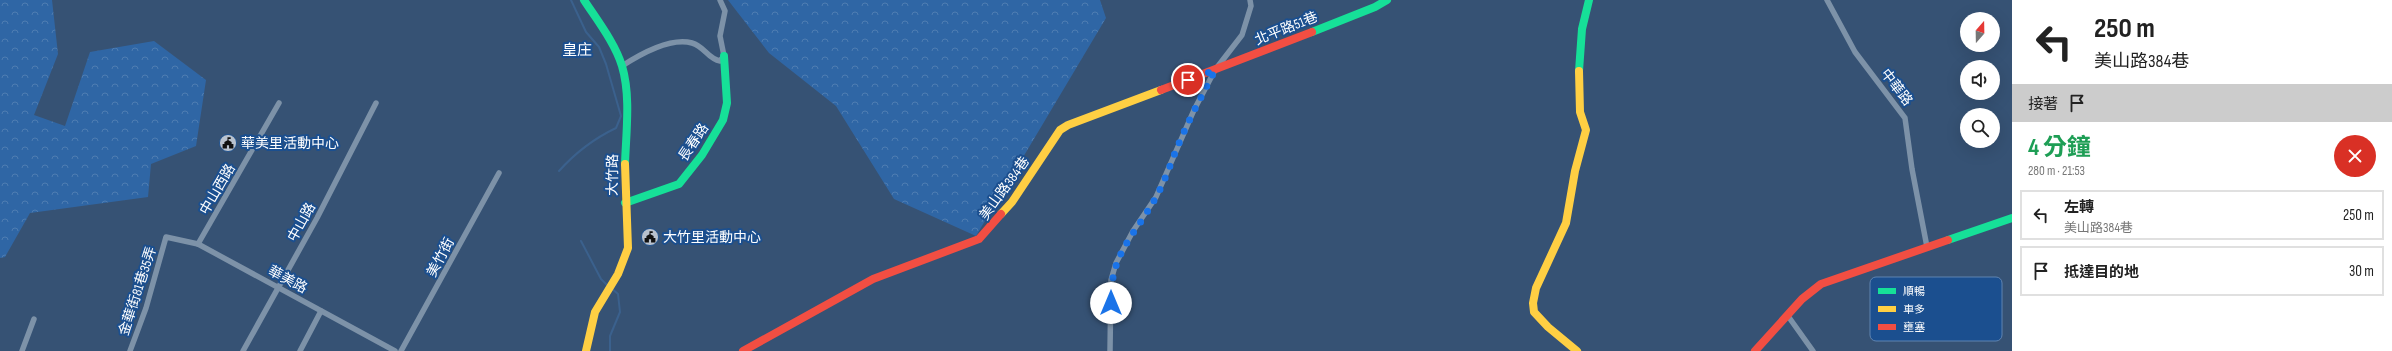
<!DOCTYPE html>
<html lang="zh-TW">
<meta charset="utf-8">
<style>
:root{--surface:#fff;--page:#f2f2f2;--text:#222;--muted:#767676;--line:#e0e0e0}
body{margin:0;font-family:"Sofia Sans Condensed","Noto Sans TC",sans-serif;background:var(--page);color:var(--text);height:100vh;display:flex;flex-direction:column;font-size:15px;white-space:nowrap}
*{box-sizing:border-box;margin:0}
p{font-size:13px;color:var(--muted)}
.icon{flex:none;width:22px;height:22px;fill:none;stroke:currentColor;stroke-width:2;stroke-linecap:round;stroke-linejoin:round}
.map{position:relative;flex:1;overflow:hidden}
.details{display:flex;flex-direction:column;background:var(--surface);width:380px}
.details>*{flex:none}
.top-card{background:#fff;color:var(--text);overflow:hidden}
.needle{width:26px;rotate:20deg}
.controls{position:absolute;left:1960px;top:12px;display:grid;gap:8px}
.controls a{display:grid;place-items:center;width:40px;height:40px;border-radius:50%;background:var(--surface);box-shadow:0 4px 16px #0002;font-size:20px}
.pin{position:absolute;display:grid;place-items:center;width:34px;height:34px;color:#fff;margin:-17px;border:2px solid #fff;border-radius:50%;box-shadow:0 1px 4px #0007}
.me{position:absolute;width:44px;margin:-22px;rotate:0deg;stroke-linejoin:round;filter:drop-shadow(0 0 3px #0008)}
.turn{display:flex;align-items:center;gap:14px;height:84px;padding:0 16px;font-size:18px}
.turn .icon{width:52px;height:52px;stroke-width:2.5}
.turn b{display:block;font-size:28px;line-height:34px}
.then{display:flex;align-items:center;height:38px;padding:0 16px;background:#0003;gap:8px;font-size:15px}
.round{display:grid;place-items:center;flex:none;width:42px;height:42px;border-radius:21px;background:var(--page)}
.summary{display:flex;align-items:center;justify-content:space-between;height:68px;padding:0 16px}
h1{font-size:24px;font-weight:700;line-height:30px;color:#1e9e55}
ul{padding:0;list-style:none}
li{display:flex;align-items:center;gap:12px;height:50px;margin:0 8px 6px;padding:0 8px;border:2px solid var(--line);border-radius:0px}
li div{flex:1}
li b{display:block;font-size:15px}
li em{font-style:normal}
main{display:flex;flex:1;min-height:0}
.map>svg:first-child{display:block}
</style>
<main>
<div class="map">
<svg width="2012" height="351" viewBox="0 0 2012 351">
<defs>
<pattern id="forest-crowns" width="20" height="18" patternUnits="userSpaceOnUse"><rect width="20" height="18" fill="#2f66a5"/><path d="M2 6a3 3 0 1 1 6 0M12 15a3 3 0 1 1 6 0" fill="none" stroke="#4e7db2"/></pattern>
</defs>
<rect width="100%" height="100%" fill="#365274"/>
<g fill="url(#forest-crowns)">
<polygon points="0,0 52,0 58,54 34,115 65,126 90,52 154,41 206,80 196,146 151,164 148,197 30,213 5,257 0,258"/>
<polygon points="728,0 1100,0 1106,18 976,236 894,199 836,106 769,53"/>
</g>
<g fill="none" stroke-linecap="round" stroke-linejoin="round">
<g stroke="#3b618d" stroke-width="2">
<path d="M559,171C576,152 593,139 616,128L621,116L606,64L599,47L586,32L571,0"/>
<polyline points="581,241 601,279 608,286"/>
<polyline points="610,351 610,336 620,312 618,294 611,288"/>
</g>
<g stroke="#7d92a8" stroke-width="5.5">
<polyline points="1827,0 1855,52 1905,118 1912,169 1927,247"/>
<path d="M622,66C639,55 670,37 692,43C704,46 708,59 720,61L724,56L720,36L725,11L720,0"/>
<polyline points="198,244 279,103"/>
<polyline points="1788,316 1813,351"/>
<polyline points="22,351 34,319"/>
<polyline points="130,351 146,308 166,237 198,244 395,351"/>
<polyline points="243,351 317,218 376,103"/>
<polyline points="300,351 321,311"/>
<polyline points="401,351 499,173"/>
<polyline points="1110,351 1111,280 1116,263 1133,231 1156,197 1194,110 1215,70 1242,35 1251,6 1250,0"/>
</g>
<g stroke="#16e098" stroke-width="8">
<path d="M584,0C597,20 615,43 622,66C631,96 626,133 625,164"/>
<polyline points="1312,32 1375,7 1387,0"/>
<polyline points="1579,71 1582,29 1589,0"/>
<polyline points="625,203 679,184 702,155 723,120 727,103 724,56"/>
<polyline points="1948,240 2012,218"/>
</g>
<g stroke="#ffcf43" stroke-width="8">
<polyline points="1001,214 1012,202 1060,130 1068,125 1161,90"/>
<polyline points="586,351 595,312 618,274 628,248 625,164"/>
<polyline points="1577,351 1548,327 1534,312 1533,303 1536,288 1566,223 1575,171 1586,130 1580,112 1579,71"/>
</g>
<g stroke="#f24e42" stroke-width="8">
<polyline points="1161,90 1312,32"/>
<polyline points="743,351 873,279 979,239 1001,214"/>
<polyline points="1755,351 1802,299 1821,284 1948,240"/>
</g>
</g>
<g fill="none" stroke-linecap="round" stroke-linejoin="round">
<path stroke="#1a73e8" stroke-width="7" stroke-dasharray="0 12.6" d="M1111,303C1110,253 1134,237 1156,197C1166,179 1172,159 1180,141C1190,117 1203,94 1215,70L1188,80"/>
</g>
<defs>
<g id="civic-disc" transform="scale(0.9)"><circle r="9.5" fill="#b9c2ce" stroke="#1b4f8f"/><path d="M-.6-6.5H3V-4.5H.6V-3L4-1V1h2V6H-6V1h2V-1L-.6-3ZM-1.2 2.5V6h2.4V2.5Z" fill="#111"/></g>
</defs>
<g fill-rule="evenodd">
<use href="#civic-disc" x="228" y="143"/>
<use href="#civic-disc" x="650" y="237"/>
</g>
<g text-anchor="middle" stroke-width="4" stroke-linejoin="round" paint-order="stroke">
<g font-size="14" fill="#fff" stroke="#1b4f8f">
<text transform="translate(1286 28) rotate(-22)" y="5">北平路51巷</text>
<text transform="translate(1897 87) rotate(52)" y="5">中華路</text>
<text transform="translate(693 142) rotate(-56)" y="5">長春路</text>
<text transform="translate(612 175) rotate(-89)" y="5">大竹路</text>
<text transform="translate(1004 188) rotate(-54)" y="5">美山路384巷</text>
<text transform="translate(217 189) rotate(-60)" y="5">中山西路</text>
<text transform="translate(301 222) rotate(-61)" y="5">中山路</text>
<text transform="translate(440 257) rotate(-62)" y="5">美竹街</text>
<text transform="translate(288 279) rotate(28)" y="5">華美路</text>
<text transform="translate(137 291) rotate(-72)" y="5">金華街81巷35弄</text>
</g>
<g font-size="14" fill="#fff" stroke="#1b4f8f" text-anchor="start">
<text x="241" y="148">華美里活動中心</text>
<text x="663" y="242">大竹里活動中心</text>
</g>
<g font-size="15" fill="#fff" stroke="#1b4f8f">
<text x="577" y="55">皇庄</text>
</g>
</g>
<rect x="1870" y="277" width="132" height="64" rx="6" fill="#1b4f8f" stroke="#5f84b1" stroke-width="1"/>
<rect x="1878" y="288" width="18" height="6" fill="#16e098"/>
<rect x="1878" y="306" width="18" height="6" fill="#ffcf43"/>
<rect x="1878" y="324" width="18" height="6" fill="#f24e42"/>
<g font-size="11" fill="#fff">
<text x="1903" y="295">順暢</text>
<text x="1903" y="313">車多</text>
<text x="1903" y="331">壅塞</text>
</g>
</svg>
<div class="controls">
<a><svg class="needle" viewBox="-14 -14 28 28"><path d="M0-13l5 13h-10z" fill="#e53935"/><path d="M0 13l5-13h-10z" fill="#767676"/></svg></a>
<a><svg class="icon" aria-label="sound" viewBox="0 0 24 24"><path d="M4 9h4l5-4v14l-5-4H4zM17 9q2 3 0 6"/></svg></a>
<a><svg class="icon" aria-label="search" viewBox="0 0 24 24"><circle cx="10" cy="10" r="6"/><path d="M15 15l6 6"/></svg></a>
</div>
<div class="pin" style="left:1188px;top:80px;background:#d93025"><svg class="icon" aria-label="arrive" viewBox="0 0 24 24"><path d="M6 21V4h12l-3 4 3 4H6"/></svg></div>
<svg class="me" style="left:1111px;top:303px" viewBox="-20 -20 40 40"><circle r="19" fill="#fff"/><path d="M0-13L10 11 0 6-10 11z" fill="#1a73e8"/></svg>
</div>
<section class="details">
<div class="top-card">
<div class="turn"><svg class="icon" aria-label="left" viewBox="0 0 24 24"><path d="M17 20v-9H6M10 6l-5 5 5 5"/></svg><div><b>250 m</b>美山路384巷</div></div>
<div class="then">接著<svg class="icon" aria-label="arrive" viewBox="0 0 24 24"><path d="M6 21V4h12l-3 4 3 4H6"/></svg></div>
</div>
<div class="summary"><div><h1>4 分鐘</h1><p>280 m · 21:53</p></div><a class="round" style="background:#d93025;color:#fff"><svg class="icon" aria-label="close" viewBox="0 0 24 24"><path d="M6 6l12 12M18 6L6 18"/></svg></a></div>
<ul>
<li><svg class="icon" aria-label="left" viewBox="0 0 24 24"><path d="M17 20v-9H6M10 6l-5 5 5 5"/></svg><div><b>左轉</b><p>美山路384巷</p></div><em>250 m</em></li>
<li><svg class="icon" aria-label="arrive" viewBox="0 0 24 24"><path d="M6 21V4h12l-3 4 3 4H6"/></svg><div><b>抵達目的地</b></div><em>30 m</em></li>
</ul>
</section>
</main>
